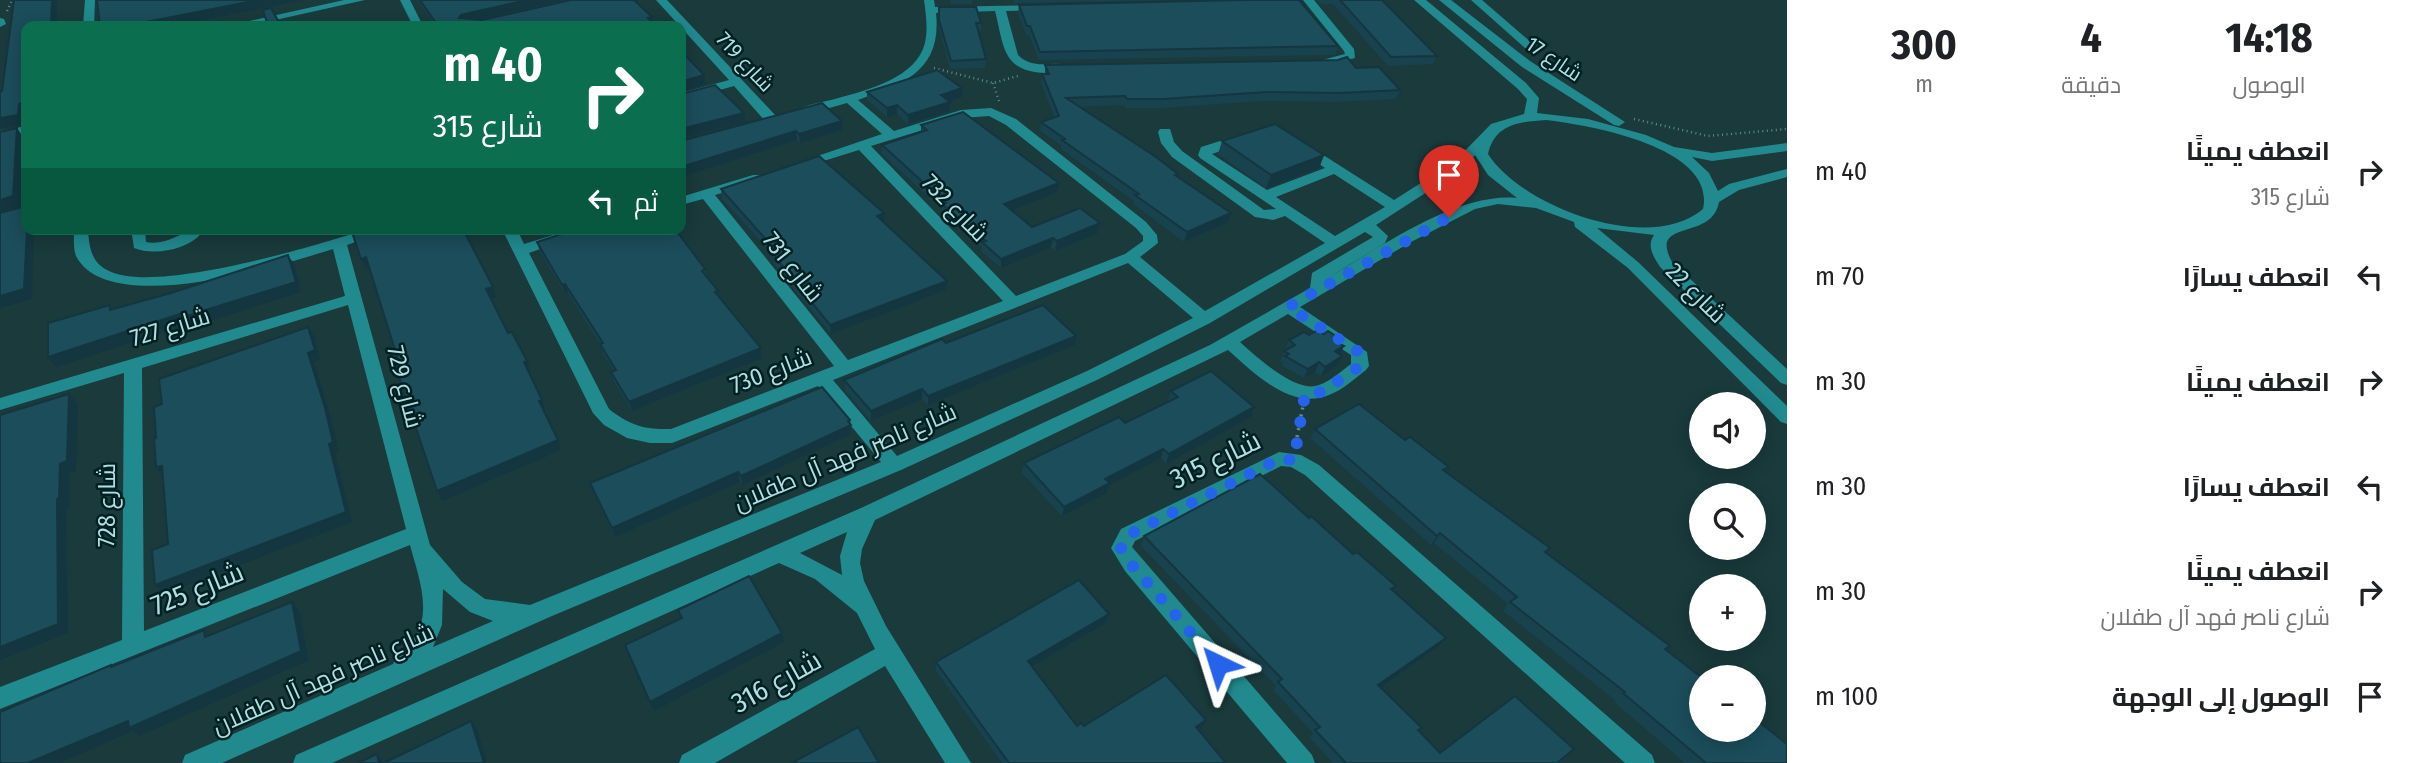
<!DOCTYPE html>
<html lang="ar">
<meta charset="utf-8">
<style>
:root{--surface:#fff;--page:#f2f2f2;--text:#202124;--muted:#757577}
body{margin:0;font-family:"Fira Sans Condensed",Cairo,sans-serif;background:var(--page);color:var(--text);direction:rtl;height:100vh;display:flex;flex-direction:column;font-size:26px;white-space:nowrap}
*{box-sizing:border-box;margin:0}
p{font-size:23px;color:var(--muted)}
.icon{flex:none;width:38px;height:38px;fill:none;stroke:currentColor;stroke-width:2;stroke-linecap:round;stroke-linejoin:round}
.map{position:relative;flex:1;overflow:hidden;direction:ltr}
.side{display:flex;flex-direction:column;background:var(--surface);width:630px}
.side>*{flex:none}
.guide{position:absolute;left:21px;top:21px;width:665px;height:214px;border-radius:14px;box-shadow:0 4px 18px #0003;direction:rtl;background:#0b6e4f;color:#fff;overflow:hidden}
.tools{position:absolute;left:1689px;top:392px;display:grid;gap:14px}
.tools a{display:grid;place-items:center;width:77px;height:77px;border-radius:50%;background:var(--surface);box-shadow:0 4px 18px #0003;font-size:35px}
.pin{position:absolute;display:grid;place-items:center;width:60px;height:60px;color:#fff;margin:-72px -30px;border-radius:50% 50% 50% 0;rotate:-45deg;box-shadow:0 0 7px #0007}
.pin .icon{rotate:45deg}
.me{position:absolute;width:77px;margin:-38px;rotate:319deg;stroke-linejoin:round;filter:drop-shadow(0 0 5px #0008)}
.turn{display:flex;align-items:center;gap:24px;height:147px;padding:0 28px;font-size:32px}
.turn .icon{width:91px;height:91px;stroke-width:2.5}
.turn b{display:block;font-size:49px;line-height:60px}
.then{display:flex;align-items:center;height:66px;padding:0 28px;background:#0003;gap:14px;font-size:26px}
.eta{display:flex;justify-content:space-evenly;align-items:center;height:119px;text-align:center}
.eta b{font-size:42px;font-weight:700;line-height:49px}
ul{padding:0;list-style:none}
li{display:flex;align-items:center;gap:21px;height:105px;padding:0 28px}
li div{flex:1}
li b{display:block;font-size:26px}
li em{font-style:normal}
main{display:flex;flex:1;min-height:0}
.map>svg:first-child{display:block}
</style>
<main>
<section class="side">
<div class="eta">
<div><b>14:18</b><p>الوصول</p></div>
<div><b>4</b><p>دقيقة</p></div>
<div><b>300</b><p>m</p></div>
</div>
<ul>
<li><svg class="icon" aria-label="right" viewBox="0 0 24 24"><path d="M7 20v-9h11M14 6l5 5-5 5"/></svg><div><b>انعطف يمينًا</b><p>شارع 315</p></div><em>40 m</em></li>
<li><svg class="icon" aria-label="left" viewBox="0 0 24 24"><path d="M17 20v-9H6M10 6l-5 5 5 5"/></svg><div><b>انعطف يسارًا</b></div><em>70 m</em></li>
<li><svg class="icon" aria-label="right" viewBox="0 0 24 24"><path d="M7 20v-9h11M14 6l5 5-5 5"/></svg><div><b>انعطف يمينًا</b></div><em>30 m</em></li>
<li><svg class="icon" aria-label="left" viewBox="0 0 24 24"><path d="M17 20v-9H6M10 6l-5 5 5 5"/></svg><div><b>انعطف يسارًا</b></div><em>30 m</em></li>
<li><svg class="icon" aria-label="right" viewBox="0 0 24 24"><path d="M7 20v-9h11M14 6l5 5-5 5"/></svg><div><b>انعطف يمينًا</b><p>شارع ناصر فهد آل طفلان</p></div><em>30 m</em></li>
<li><svg class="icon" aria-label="arrive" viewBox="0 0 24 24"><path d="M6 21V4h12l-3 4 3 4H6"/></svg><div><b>الوصول إلى الوجهة</b></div><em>100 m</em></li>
</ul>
</section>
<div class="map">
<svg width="1787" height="763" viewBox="0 0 1787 763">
<rect width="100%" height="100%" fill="#1a3a3c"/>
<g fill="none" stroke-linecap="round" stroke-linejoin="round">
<g stroke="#62898b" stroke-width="2.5" stroke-dasharray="1 3.5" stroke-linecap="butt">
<polyline points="7,11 12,0"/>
<polyline points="934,68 993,83 1018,76"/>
<polyline points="993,83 999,101"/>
<polyline points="1634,119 1708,136 1787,129"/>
</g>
<polyline stroke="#62898b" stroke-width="3.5" stroke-dasharray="2 5" stroke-linecap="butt" points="1297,437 1303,406"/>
<polyline stroke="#62898b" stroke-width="4.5" stroke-dasharray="2 6" stroke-linecap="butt" points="1296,444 1298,436"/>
<g fill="#218a8f" fill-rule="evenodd">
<polygon points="85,0 95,0 94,26 83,26"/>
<polygon points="344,0 365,0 248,26 227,26"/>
<polygon points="400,0 410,0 423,26 413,26"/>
<polygon points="656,0 667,0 777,117 777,123 767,123 734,86 681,101 681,93 729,80"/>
<path d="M924,0H934L935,7L1046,5L1047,7L1042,10L1006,11L1018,55C1036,73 1057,57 1073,68C1066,73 1055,73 1046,73C1002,72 1004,46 995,11L936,13C942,70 905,84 858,100L894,131L961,110L991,108L1016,119L1146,222L1157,235L1158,243L1140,257L1205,311L1325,243L1285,216L1273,220L1255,217L1172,157L1161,143L1158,132L1160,129H1170L1174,142L1182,151L1264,210L1276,209L1200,158L1198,155L1201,147L1239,135H1249V141L1212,154L1267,190L1325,168L1297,149L1304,145L1309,146L1394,200L1454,162L1491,124L1524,114L1527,99L1518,89L1414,0H1426L1526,83L1539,98L1537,113L1588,119L1646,135L1674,147L1712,153L1787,143V151L1712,161L1692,157L1709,173L1718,191L1729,184L1787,169V177L1739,190L1719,202C1712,242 1648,218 1672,262L1787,369V385L1781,383L1661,268C1654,258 1646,246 1654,235L1597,228L1638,262L1787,406V424L1781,422L1628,268L1575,227L1574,222L1536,208L1498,204L1475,209L1411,242L1300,307L1367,352L1369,366L1366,370C1354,379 1343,390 1329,395C1291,411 1254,373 1228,350L875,520L862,549L860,563L864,581L886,626L971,763H945L885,666L715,763H679L682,755L875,649L857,613L815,579L779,563L332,763H293L296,755L861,508L1210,345L1310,288L1312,273L1373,237L1365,232L1210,323L1099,379L901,470L552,616L222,763H182L185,755L393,664C396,652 409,646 416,635C432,609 417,572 410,545L0,709V687L122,640L124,373L0,410V398L345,296L333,249C282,265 108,319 76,256C73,248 74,238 74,229H88C89,246 91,262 107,270C153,296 317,245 368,229H391L347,245L430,545L462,582L485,599L530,605L881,462L818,386L672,443H650L627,438L604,425L593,413L502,229H517L524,244L573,229H596L529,253L609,409C629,425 645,430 671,429L834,366L703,199L681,205V197L753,175H763V181L715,195L848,360L1003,301L859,150L801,168L794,164L882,134L847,103L801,116L795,112C803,105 819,103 831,100C860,92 910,81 923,49C929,34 926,15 924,0ZM989,116L1006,125L1136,228L1143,236V241L1125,254L1016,296L871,146L962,118ZM1546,120C1589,125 1717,147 1703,209C1650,255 1522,207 1488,154C1495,124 1518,122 1546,120ZM1475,155L1488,175L1517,198C1456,192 1378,249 1326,279L1385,243L1388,236L1376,225L1464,168ZM1334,174L1385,207L1335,236L1276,197ZM1128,263L1193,318L1087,371L897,456L833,380ZM348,305L406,529L144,631L142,368ZM1288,314L1351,355V364C1341,371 1331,381 1319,385C1296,394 1257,357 1240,342ZM847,532L840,556L842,575L800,553ZM443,589L470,612L493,621L433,647L442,625Z"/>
<polygon points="1303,0 1314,0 1354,49 1355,58 1322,66 1322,60 1345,54 1344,51"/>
<polygon points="1439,0 1451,0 1530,61 1625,122 1619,126 1614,125 1522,67"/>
<polygon points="1471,0 1482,0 1533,44 1533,48 1525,48"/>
<polygon points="0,18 4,19 6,24 0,27"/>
<polygon points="26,126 26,134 0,139 0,131"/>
<path d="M131,229H145L146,242C159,245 175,238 186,232V229H200L201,234C186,250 154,256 134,248Z"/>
<polygon points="1279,452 1301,455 1319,465 1652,755 1655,763 1625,763 1305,475 1291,467 1281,466 1135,541 1132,547 1312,755 1315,763 1287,763 1125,571 1111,548 1121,529"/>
</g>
</g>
<g fill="#18424e">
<polygon points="418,0 564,0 478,20 482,20 638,0 639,5 656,26 435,26"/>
<polygon points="950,0 972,0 972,4 951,4"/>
<polygon points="1013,0 1172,0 1014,3"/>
<polygon points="1317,0 1382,0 1437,56 1433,64 1388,66 1333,4 1321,4"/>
<polygon points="1019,5 1338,46 1335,55 1039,60 1029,35 1026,35 1018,13"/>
<polygon points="939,7 981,23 981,31 978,31 986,59 985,68 950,69 939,28"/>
<polygon points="1045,65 1356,68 1400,90 1396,99 1336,102 1263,101 1161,108 1125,108 1124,105 1078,107 1177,176 1228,222 1184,242 1133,204 1134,201 1061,149 1062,146 1040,131 1041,122 1055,118 1041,83 1042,74 1045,74"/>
<polygon points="867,92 962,97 949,101 950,111 908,124 897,114 887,117 867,100"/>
<polygon points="842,121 842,130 800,143 797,140 681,177 681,141"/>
<polygon points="921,125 1057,192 1011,210 1032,227 1100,223 1098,233 1055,251 1051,247 1001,268 982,252 982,247 942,214 942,209 882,154 882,145 921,132"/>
<polygon points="1222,141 1324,155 1319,168 1266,188 1218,154"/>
<polygon points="721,189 884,213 884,222 946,290 831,334 774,264 773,255 722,199"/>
<polygon points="577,229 678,229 676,230 705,269 707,276 718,291 719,297 761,348 762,358 632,411 614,382 611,372 614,371 603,354 600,344 568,293 565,294 540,252 537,242"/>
<polygon points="1324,334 1342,340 1341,344 1338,365 1321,376 1315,372 1304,378 1282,366 1283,362 1280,361 1289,340 1309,335"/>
<polygon points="946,343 1075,345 928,405 922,399 871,421 845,390 844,380"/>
<polygon points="1171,391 1254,407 1251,417 1166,464 1161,458 1109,485 1107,493 1062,516 1022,473 1024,463 1125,423 1169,401 1168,400"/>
<polygon points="850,420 851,434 742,485 740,482 615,537 593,492 590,483"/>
<polygon points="1315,429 1445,472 1666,650 1787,763 1685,763 1614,702 1615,700 1503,611 1508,604 1434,543 1431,545 1310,438"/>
<polygon points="1309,518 1446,638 1439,646 1381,688 1422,728 1419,731 1440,753 1558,763 1333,763 1310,738 1313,733 1273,690 1276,686 1141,546 1144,536"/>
<polygon points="1109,614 1106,623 1032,667 1077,726 1084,726 1206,720 1202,728 1199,730 1226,763 1002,763 936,671 936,662"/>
</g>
<g fill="#143640">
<polygon points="52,0 57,0 57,26 51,26"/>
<polygon points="258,0 302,0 172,26 126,26"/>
<polygon points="527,0 564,0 463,23 459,18 461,15"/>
<polygon points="704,75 706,84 681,91 681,82"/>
<polygon points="962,88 962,97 940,104 941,95"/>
<polygon points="26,102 26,112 25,112 24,124 0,128 0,118 19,104"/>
<polygon points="950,102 950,111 908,124 908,115"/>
<polygon points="897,105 897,114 887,117 887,108"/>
<polygon points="744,113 745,122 681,138 681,129"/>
<polygon points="842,121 842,130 800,143 799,134"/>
<polygon points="17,128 23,137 20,206 0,211 0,200"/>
<polygon points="796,131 797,140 681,177 681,167"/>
<polygon points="1324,155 1319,168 1266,188 1271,175"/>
<polygon points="1059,183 1057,192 1003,214 1004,204"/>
<polygon points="884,213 884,222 877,216"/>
<polygon points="1231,213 1228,222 1184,242 1187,232"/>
<polygon points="1100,223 1098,233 1055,251 1057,241"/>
<polygon points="27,229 34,229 32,299 0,308 0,296"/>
<polygon points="463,229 470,229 472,235 466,237"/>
<polygon points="1053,238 1051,247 1001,268 1001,259"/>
<polygon points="288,255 294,264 301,292 187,328 185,325 56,367 48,357"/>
<polygon points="366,257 370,267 366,268 361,259"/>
<polygon points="947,281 946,290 831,334 830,325"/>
<polygon points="565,284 568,293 565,294 562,285"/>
<polygon points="493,287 496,297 490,299 486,289"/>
<polygon points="308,327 314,336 320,360 314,362 331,418 339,452 335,453 352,522 164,594 155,585 329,444 308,353"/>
<polygon points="1076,336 1075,345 928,405 928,396"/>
<polygon points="1342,340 1339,349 1344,346 1339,356 1331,361 1338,343"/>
<polygon points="761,348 762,358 632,411 629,402"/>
<polygon points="1342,356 1338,365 1321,376 1325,367"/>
<polygon points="527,361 530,371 527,372 524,362"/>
<polygon points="1319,362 1315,372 1304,378 1308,369"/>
<polygon points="922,389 922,399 871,421 871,411"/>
<polygon points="69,394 78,404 76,471 69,473 69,507 66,508 68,633 0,660 0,647 57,499 60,464"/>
<polygon points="542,400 545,409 542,411 539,401"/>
<polygon points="1254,407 1251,417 1166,464 1169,454"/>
<polygon points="850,420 851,434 742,485 741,476"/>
<polygon points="558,440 561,450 442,501 437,491"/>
<polygon points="1163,449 1161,458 1109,485 1107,493 1062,516 1064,507 1105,479"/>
<polygon points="162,466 164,477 156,467"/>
<polygon points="738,472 740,482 615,537 612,528"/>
<polygon points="1440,533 1434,543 1431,545 1437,536"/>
<polygon points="292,602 299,611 309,660 139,736 133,731 59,763 28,763"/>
<polygon points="1109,614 1106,623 1026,670 1028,661"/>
<polygon points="782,633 784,642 654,711 650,702"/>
<polygon points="1446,638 1439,646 1372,694 1378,685"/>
<polygon points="1206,720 1202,728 1192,735 1196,727"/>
<polygon points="471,721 477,729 487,763 484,763"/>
<polygon points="377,754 383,762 384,763 379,763"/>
</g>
<g fill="#1c4d5b" stroke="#143640" stroke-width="2">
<polygon points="14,0 52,0 51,26 26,26 26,102 19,104 18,115 0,118 0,92 2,91"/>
<polygon points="97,0 258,0 126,26 100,26"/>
<polygon points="420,0 527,0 461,15 459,18 482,20 571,0 638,0 635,1 652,17 648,18 656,26 438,26"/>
<polygon points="1244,0 1299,0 1338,46 1040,52 1030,26 1027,26 1019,5"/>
<polygon points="1340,0 1382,0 1437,56 1391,57"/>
<polygon points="939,7 976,7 981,23 976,23 986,59 951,61 939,20"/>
<polygon points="271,8 281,26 268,26 263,10"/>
<polygon points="681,51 704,75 681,82"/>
<polygon points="1347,57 1356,68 1379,67 1400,90 1339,93 1266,92 1163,99 1127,99 1125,96 1066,98 1156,157 1178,174 1175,175 1231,213 1187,232 1135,195 1139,194 1062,140 1065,139 1041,122 1059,116 1042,74 1049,74 1045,65 1338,60"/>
<polygon points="937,70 962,88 941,95 950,102 908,115 897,105 887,108 867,92"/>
<polygon points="715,85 744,113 681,129 681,94"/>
<polygon points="822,103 842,121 799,134 796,131 681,167 681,141"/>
<polygon points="963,112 1059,183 1004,204 1032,227 1080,208 1100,223 1057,241 1053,238 1001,259 982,242 986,241 942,204 946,203 882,145 927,130 921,125"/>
<polygon points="1275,124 1324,155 1271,175 1222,141"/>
<polygon points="17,128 13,196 0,200 0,132"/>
<polygon points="819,156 884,213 877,216 947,281 830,325 773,254 778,253 721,189"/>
<polygon points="26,206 27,229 24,289 0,296 0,213"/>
<polygon points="368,229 463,229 493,287 486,289 508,333 512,332 527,361 524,362 542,400 539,401 558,440 437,491 396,368 400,366 366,257 361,259 353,235"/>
<polygon points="577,229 675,229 705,269 702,271 718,291 715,292 761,348 629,402 611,372 616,370 600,344 603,343 565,284 562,285 537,242"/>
<polygon points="288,255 296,282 180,318 180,314 48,357 48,323 110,305 110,310 171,293"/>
<polygon points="1043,305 1076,336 928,396 922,389 871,411 844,380 942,339 946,343"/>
<polygon points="308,327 315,350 308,353 325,408 333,442 329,444 346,512 155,585 152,550 168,544 162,466 156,467 154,439 156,438 154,407 162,404 159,379"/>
<polygon points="1318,330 1324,334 1328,331 1342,340 1338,343 1344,346 1335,351 1342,356 1325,367 1319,362 1308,369 1285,356 1289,354 1284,351 1295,345 1289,340 1304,332 1309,335"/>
<polygon points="1211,371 1254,407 1169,454 1163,449 1105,479 1110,483 1064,507 1024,463 1119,417 1125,423 1178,397 1171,391"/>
<polygon points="822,387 850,420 848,421 851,425 741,476 738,472 612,528 590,483"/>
<polygon points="69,394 67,461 60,464 59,498 57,499 58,624 0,647 0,415"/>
<polygon points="1359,404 1405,440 1410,437 1449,467 1443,470 1550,548 1545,552 1670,646 1665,649 1701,677 1701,730 1754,730 1754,718 1787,744 1787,763 1706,763 1623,693 1625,692 1510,602 1517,597 1440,533 1437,536 1315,429"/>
<polygon points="1260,474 1309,518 1311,516 1353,554 1357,552 1396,586 1391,589 1446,638 1378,685 1422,728 1418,730 1440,753 1515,696 1574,749 1557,763 1346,763 1315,730 1320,727 1278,682 1282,679 1144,536"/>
<polygon points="749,576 782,633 650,702 625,645 682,618 678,610"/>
<polygon points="1079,580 1109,614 1028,661 1077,726 1081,723 1084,726 1166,675 1206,720 1196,727 1226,763 1009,763 936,662"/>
<polygon points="292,602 301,651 129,728 128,721 28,763 0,763 0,712 111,665 111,667 204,630 205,637"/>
<polygon points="471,721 484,763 384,763"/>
<polygon points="858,727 879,763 792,763"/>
<polygon points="377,754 379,763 358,763"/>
</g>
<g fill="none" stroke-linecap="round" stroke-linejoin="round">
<polyline stroke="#2563eb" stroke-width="12" stroke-dasharray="0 21.6" points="1218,664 1132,565 1121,548 1128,535 1279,459 1294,460 1305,394 1322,392 1360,366 1359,352 1288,307 1449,217"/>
</g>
<g text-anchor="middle" stroke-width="5" stroke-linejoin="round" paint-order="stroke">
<g font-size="21" fill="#b1dfe1" stroke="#002123">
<text transform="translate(1554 59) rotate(34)" y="7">شارع 17</text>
<text transform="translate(745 62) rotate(47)" y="7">شارع 719</text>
</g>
<g font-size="24" fill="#b1dfe1" stroke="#002123">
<text transform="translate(955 208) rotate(46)" y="8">شارع 732</text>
<text transform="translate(793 267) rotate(52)" y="8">شارع 731</text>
<text transform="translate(1696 293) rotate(45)" y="8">شارع 22</text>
<text transform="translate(170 327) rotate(-17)" y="8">شارع 727</text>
<text transform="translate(771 371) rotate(-21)" y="8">شارع 730</text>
<text transform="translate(405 387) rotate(76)" y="8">شارع 729</text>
<text transform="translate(845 457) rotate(-23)" y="8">شارع ناصر فهد آل طفلان</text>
<text transform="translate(107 505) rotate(-90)" y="8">شارع 728</text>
<text transform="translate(323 679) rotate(-24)" y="8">شارع ناصر فهد آل طفلان</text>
</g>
<g font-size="28" fill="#b1dfe1" stroke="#002123">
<text transform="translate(1215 459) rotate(-26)" y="10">شارع 315</text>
<text transform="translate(197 588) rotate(-22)" y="10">شارع 725</text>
<text transform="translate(776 681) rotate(-29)" y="10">شارع 316</text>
</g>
</g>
</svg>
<div class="tools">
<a><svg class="icon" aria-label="sound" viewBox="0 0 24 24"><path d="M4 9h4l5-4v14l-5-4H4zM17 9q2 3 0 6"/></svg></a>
<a><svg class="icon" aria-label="search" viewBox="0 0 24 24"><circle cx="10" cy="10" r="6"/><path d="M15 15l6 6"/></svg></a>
<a>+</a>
<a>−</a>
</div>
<div class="pin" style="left:1449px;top:217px;background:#d93025"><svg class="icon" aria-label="arrive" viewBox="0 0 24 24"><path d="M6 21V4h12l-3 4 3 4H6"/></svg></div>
<svg class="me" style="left:1218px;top:664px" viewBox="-20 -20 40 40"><path d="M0-17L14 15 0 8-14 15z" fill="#2563eb" stroke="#fff" stroke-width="4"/></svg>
<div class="guide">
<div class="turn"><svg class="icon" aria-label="right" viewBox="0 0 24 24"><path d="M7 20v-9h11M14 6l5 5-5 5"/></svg><div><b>40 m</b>شارع 315</div></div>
<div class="then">ثم<svg class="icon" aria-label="left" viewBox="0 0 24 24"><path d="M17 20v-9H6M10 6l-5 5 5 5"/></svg></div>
</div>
</div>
</main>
